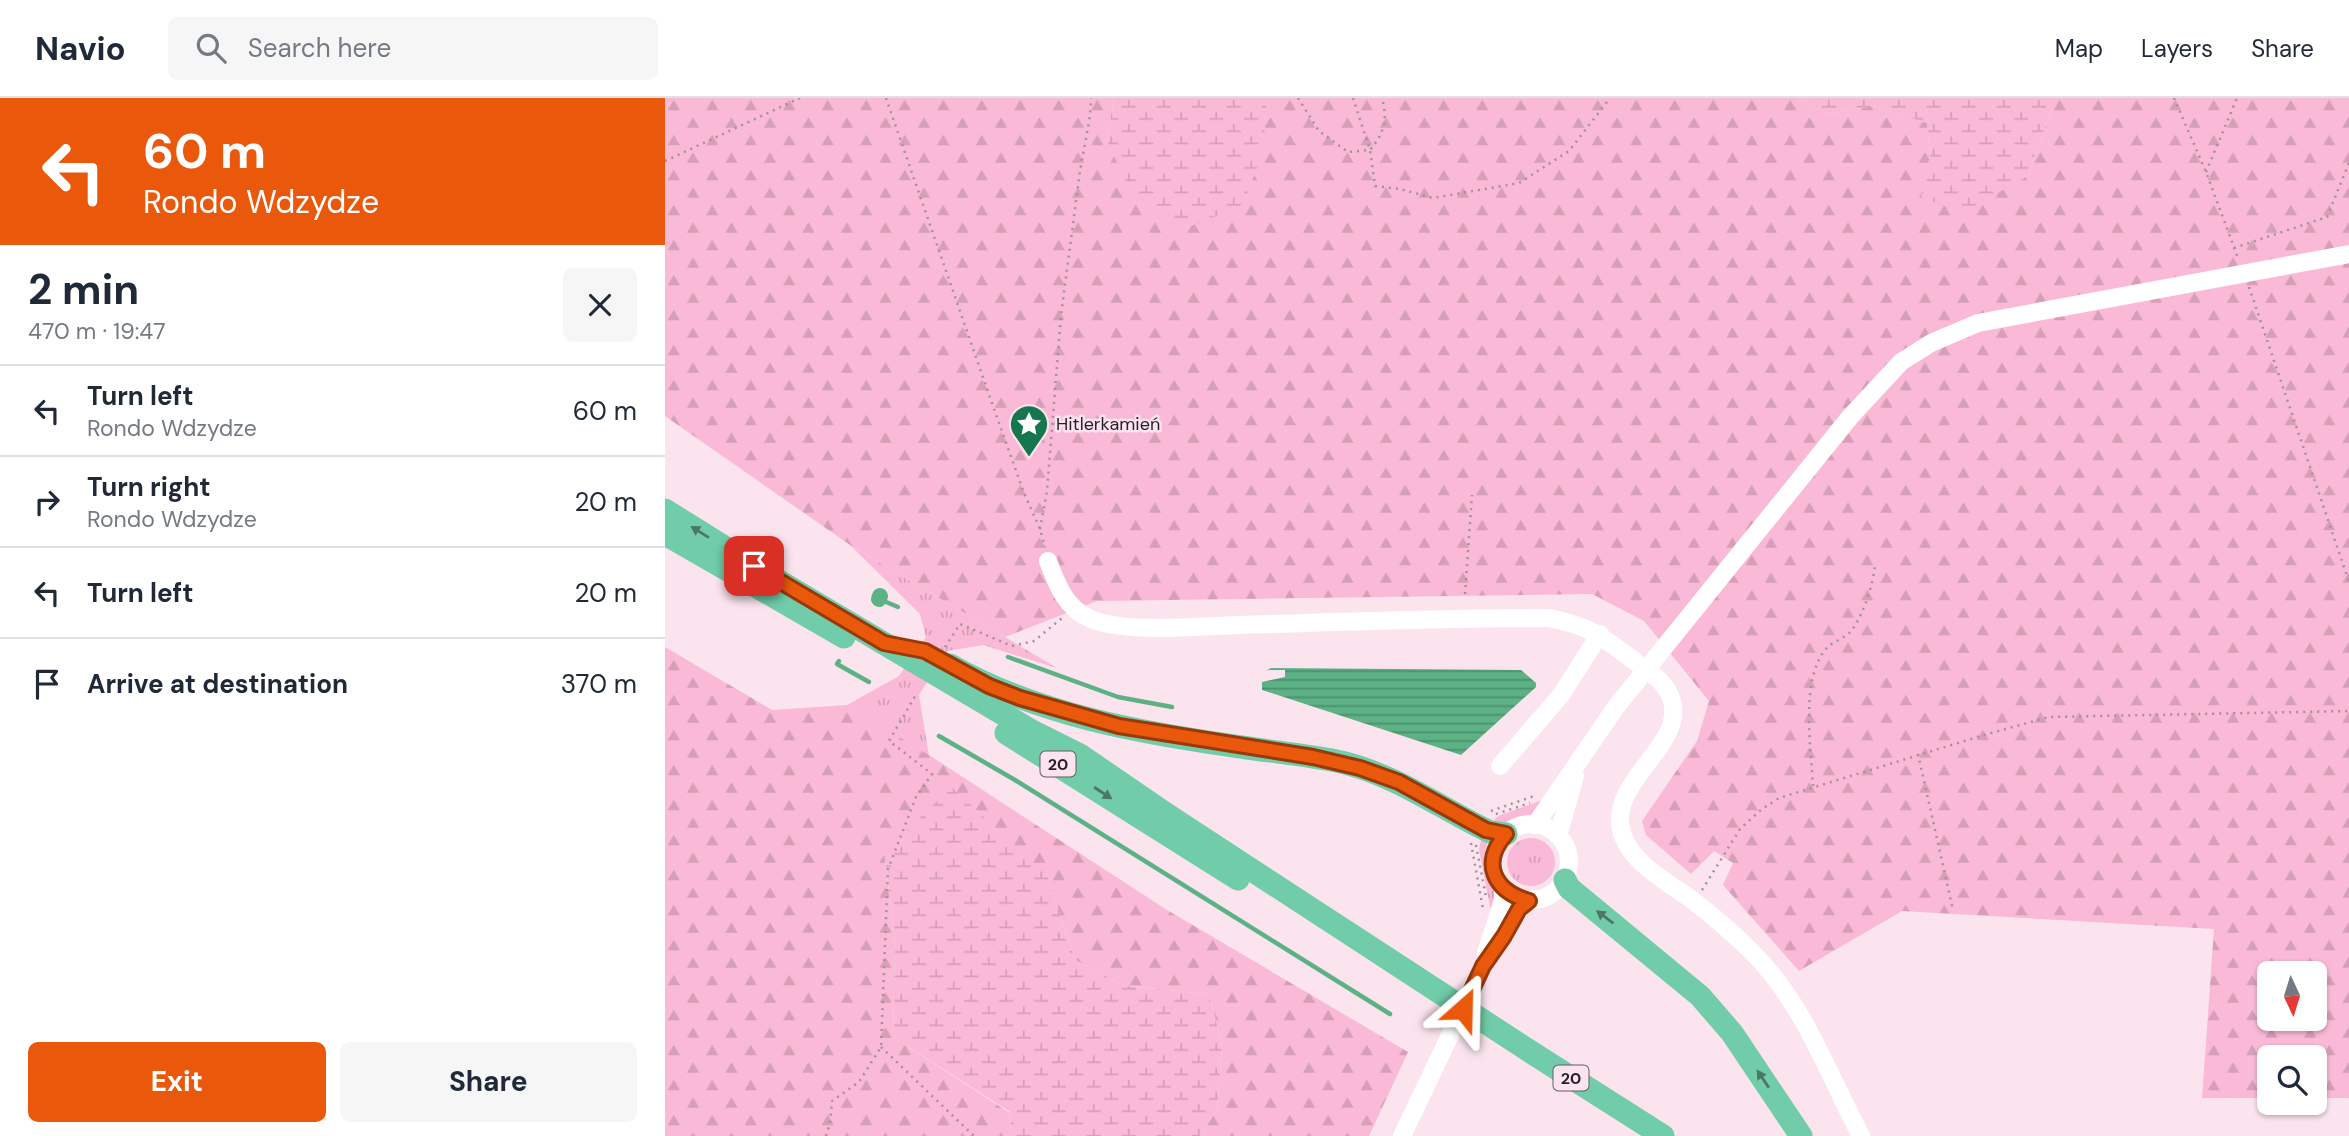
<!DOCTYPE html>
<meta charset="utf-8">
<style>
:root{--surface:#fff;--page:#f6f6f7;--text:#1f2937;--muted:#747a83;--line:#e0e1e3;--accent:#ea580c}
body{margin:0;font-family:"DM Sans",sans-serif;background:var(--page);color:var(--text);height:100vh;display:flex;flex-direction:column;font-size:26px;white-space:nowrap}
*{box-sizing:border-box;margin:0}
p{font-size:23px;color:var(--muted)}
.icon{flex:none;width:38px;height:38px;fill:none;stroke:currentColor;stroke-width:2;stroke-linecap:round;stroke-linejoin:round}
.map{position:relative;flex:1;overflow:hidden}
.side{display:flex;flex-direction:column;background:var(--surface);width:665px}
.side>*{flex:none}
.top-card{background:#ea580c;color:#fff;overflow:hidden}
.needle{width:46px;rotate:176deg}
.controls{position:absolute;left:1592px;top:863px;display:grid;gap:14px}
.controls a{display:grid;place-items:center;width:70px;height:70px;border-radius:10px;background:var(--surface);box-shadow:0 2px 5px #0004;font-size:35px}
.pin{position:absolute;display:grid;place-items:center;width:60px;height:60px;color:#fff;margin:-30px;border-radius:14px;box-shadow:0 4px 10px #0006}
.me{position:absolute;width:77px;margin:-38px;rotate:25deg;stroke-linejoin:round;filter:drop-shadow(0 0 5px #0008)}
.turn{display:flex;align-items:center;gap:24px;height:147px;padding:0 28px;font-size:32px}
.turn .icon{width:91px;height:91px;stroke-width:2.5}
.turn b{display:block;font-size:49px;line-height:60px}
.round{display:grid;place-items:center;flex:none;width:74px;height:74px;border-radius:10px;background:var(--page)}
.headline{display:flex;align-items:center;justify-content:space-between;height:119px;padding:0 28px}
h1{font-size:42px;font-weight:700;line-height:52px}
.action{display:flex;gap:14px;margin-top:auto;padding:14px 28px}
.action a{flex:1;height:80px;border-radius:10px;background:var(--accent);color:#fff;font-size:28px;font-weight:700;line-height:80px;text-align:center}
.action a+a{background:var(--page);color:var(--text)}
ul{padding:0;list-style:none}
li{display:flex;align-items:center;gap:21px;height:91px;padding:0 28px;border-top:2px solid var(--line)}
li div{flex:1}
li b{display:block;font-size:26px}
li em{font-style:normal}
header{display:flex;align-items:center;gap:42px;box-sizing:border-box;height:98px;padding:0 35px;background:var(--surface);border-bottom:2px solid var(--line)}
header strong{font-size:33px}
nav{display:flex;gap:38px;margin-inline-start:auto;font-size:24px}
.search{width:490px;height:63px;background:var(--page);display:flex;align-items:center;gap:18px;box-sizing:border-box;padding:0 24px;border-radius:10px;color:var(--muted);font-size:26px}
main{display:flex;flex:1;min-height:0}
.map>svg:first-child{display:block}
</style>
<header>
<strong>Navio</strong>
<div class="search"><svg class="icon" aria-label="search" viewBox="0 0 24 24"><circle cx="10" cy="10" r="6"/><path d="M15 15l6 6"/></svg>Search here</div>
<nav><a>Map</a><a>Layers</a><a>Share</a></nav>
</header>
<main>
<section class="side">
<div class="top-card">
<div class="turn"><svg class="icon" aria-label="left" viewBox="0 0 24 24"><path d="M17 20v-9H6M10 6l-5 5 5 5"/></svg><div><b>60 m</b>Rondo Wdzydze</div></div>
</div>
<div class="headline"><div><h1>2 min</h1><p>470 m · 19:47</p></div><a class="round"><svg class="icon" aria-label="close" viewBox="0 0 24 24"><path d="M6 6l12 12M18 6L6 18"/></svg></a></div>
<ul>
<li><svg class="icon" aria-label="left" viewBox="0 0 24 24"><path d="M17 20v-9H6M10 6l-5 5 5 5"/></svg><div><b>Turn left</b><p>Rondo Wdzydze</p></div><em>60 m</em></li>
<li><svg class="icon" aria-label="right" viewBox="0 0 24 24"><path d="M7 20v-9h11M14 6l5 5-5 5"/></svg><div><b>Turn right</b><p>Rondo Wdzydze</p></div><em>20 m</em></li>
<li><svg class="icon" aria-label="left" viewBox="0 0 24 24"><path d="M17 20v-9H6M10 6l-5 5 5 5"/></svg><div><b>Turn left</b></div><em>20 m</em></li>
<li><svg class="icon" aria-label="arrive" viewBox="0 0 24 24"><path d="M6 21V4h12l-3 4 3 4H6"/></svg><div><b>Arrive at destination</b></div><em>370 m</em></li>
</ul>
<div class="action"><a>Exit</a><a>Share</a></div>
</section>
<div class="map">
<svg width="1684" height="1038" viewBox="0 0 1684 1038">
<defs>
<pattern id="grass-tufts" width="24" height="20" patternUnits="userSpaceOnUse" patternTransform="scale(1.75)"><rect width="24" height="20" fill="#fab9d7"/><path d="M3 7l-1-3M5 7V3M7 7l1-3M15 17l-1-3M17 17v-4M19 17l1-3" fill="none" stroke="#d69fb8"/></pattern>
<pattern id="forest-firs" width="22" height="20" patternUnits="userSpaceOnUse" patternTransform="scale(1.75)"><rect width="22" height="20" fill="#fab9d7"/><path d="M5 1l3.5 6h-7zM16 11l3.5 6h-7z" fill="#d69fb8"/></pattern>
<pattern id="wetland-marsh" width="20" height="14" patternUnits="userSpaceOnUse" patternTransform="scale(1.75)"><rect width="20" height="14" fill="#fab9d7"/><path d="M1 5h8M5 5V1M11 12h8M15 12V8" fill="none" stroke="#d69fb8"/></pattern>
<pattern id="water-rules" width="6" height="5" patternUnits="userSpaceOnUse" patternTransform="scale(1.75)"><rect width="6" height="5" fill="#5cb285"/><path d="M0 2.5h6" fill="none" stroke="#4c906c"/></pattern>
</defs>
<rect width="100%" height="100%" fill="#fbe4ee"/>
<g fill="url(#grass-tufts)">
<polygon points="185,447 392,570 318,547 282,553 254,597 264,658 182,607 234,578 261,539 255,516"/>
<polygon points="883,700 866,720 839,728 825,727 833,718"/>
<polygon points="817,739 826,745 822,760 825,781 831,793 827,819 814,751"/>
<circle cx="866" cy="764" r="24"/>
</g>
<g fill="url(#forest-firs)" fill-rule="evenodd">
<path d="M0,0H449L442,42L597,55L602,0H1134L1162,16L1208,8L1262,25L1265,57L1257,99L1363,78L1388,6V0H1684V1000H1650V959H1605V1000H1537L1549,831L1237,813L1134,873L1058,787L1068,765L1049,753L1026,776L981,737L977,723L1032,643L1044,603L979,523L927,496L432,503L340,539L185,447L0,318ZM1605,875H1650V920H1605Z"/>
<polygon points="0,549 107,612 182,607 267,659 502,812 743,954 704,1038 535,1038 552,1012 557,947 544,896 460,888 410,862 383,779 219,753 230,843 228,939 345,1015 346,1038 0,1038"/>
</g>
<g fill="url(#wetland-marsh)">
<polygon points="449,0 602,0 598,55 577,108 523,129 464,91 442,42"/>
<polygon points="1134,0 1388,0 1388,6 1363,78 1297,115 1256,99 1265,57 1262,25 1208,8 1162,16"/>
<polygon points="287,689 383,779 410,862 460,888 544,896 557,947 552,1012 535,1038 346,1038 345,1014 228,939 230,843 219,753"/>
</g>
<polygon fill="url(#water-rules)" points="606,570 856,572 871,585 871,589 796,657 597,592 597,584 620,579 620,572 602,572"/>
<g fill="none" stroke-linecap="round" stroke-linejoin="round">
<g stroke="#5cb285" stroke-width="4.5">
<polyline points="212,503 214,501 233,509"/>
<polyline points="343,559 453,599 507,609"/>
<polyline points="174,563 172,566 204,584"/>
<polyline points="274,638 350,682 725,916"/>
</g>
<polyline stroke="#5cb285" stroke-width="16" points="214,501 215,498"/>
<g stroke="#a29199" stroke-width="2.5" stroke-dasharray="2 5" stroke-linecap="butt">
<polyline points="221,0 329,311 359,395 375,431 380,449"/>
<path d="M633,0L654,33L683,54L705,52C719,35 723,22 717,0"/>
<polyline points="688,0 705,52 710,88 735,91 768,100 854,85 904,53 945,0"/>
<polyline points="1509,0 1541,74 1573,160"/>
<polyline points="0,63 135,0"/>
<polyline points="1541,74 1572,0"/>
<polyline points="1569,150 1662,119 1684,65"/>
<polyline points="1584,189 1684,484"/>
<polyline points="375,431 382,393 396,217 415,73 425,18 426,0"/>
<polyline points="800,496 807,397"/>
<polyline points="280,549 295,526 347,548 369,543 397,520"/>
<polyline points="1253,656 1288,812"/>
<path d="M1148,688C1146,650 1135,581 1161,551C1168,543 1181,540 1187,532C1199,515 1208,487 1210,467"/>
<polyline points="826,713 869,698"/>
<polyline points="831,716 865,705"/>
<polyline points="806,745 818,811"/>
<polyline points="811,747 821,799"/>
<polyline points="1037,792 1075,731 1097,711 1114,700 1319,637 1384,619 1684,613"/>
<polyline points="216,949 309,1038"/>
<polyline points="161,1038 165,1025 167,1003 194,984 216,949 223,771 251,699 267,676 224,643 252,595"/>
</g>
<g stroke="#fff" stroke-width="18">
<path d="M383,463C392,487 401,511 426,521C463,536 533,528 574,527C677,524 781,520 884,520C926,528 939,540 972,565C980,571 990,577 997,585C1041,637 944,676 956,731C963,765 1005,785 1030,804C1049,819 1068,835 1086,853C1139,905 1162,974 1196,1038"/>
<polyline points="835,668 896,597 935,536"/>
<circle cx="866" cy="764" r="38"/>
<polyline points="870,727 951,609 1185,319 1236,264 1266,245 1313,225 1684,156"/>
<polyline points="893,738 910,678"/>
<polyline points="821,855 838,802 838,791"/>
<polyline points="737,1038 818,868 839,838 854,811 864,803"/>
</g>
<g stroke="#70cca9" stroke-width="23">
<polyline points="0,412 112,482 365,632 415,657 504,718 869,956 998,1038"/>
<polyline points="0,436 179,539"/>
<path d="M285,567C373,617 476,635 576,649C609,654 643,657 676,664C731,677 775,710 825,734L841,736"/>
<polyline points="341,635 573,781"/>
<polyline points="900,782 904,790 921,804 1035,898 1067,935 1136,1038"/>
</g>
</g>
<defs><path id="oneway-solid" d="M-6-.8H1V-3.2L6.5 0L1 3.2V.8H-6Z" transform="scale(1.75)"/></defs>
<g fill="#4c7666">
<use href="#oneway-solid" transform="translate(35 434) rotate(-148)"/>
<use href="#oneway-solid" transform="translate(438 695) rotate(33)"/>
<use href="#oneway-solid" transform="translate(940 819) rotate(-143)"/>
<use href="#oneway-solid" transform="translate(1098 981) rotate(-124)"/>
</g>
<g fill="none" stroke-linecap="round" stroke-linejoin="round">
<g stroke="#983908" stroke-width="18">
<path id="route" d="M89,468L219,545L260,553L324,588L355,600L454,628L648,659L695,670L734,684L821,732L841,736C815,765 829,793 864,803L854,811L839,838L818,868L798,911"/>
</g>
<use href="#route" stroke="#ea580c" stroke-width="12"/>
</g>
<defs>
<g id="sight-pin" transform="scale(2.0125)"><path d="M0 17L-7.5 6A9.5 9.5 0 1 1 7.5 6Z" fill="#16774e" stroke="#fbe4ee"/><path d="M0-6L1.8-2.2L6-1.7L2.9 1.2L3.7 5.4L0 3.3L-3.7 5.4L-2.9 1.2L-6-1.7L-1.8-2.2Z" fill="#fff"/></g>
</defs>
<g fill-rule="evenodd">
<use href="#sight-pin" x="364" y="326"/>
</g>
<g text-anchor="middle" stroke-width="5" stroke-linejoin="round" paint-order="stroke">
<g fill="#fbe4ee" stroke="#675a60" stroke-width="2">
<rect x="375.5" y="653.5" width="35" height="25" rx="5"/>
<rect x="888.5" y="967.5" width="35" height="25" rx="5"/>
</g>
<g font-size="16" font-weight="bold" fill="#271f23">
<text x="393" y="672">20</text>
<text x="906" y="986">20</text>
</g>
<g font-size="18" fill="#271f23" stroke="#fbe4ee" text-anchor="start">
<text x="391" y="332">Hitlerkamień</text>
</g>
</g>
</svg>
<div class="controls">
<a><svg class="needle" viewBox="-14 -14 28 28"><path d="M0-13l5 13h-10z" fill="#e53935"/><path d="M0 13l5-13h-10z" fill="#747a83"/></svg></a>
<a><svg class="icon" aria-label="search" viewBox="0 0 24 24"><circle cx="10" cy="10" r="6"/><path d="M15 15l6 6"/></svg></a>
</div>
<div class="pin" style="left:89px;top:468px;background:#d93025"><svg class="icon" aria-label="arrive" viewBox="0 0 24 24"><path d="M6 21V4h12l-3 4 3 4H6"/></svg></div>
<svg class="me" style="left:798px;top:911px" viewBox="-20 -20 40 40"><path d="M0-17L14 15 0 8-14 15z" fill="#ea580c" stroke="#fff" stroke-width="4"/></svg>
</div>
</main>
